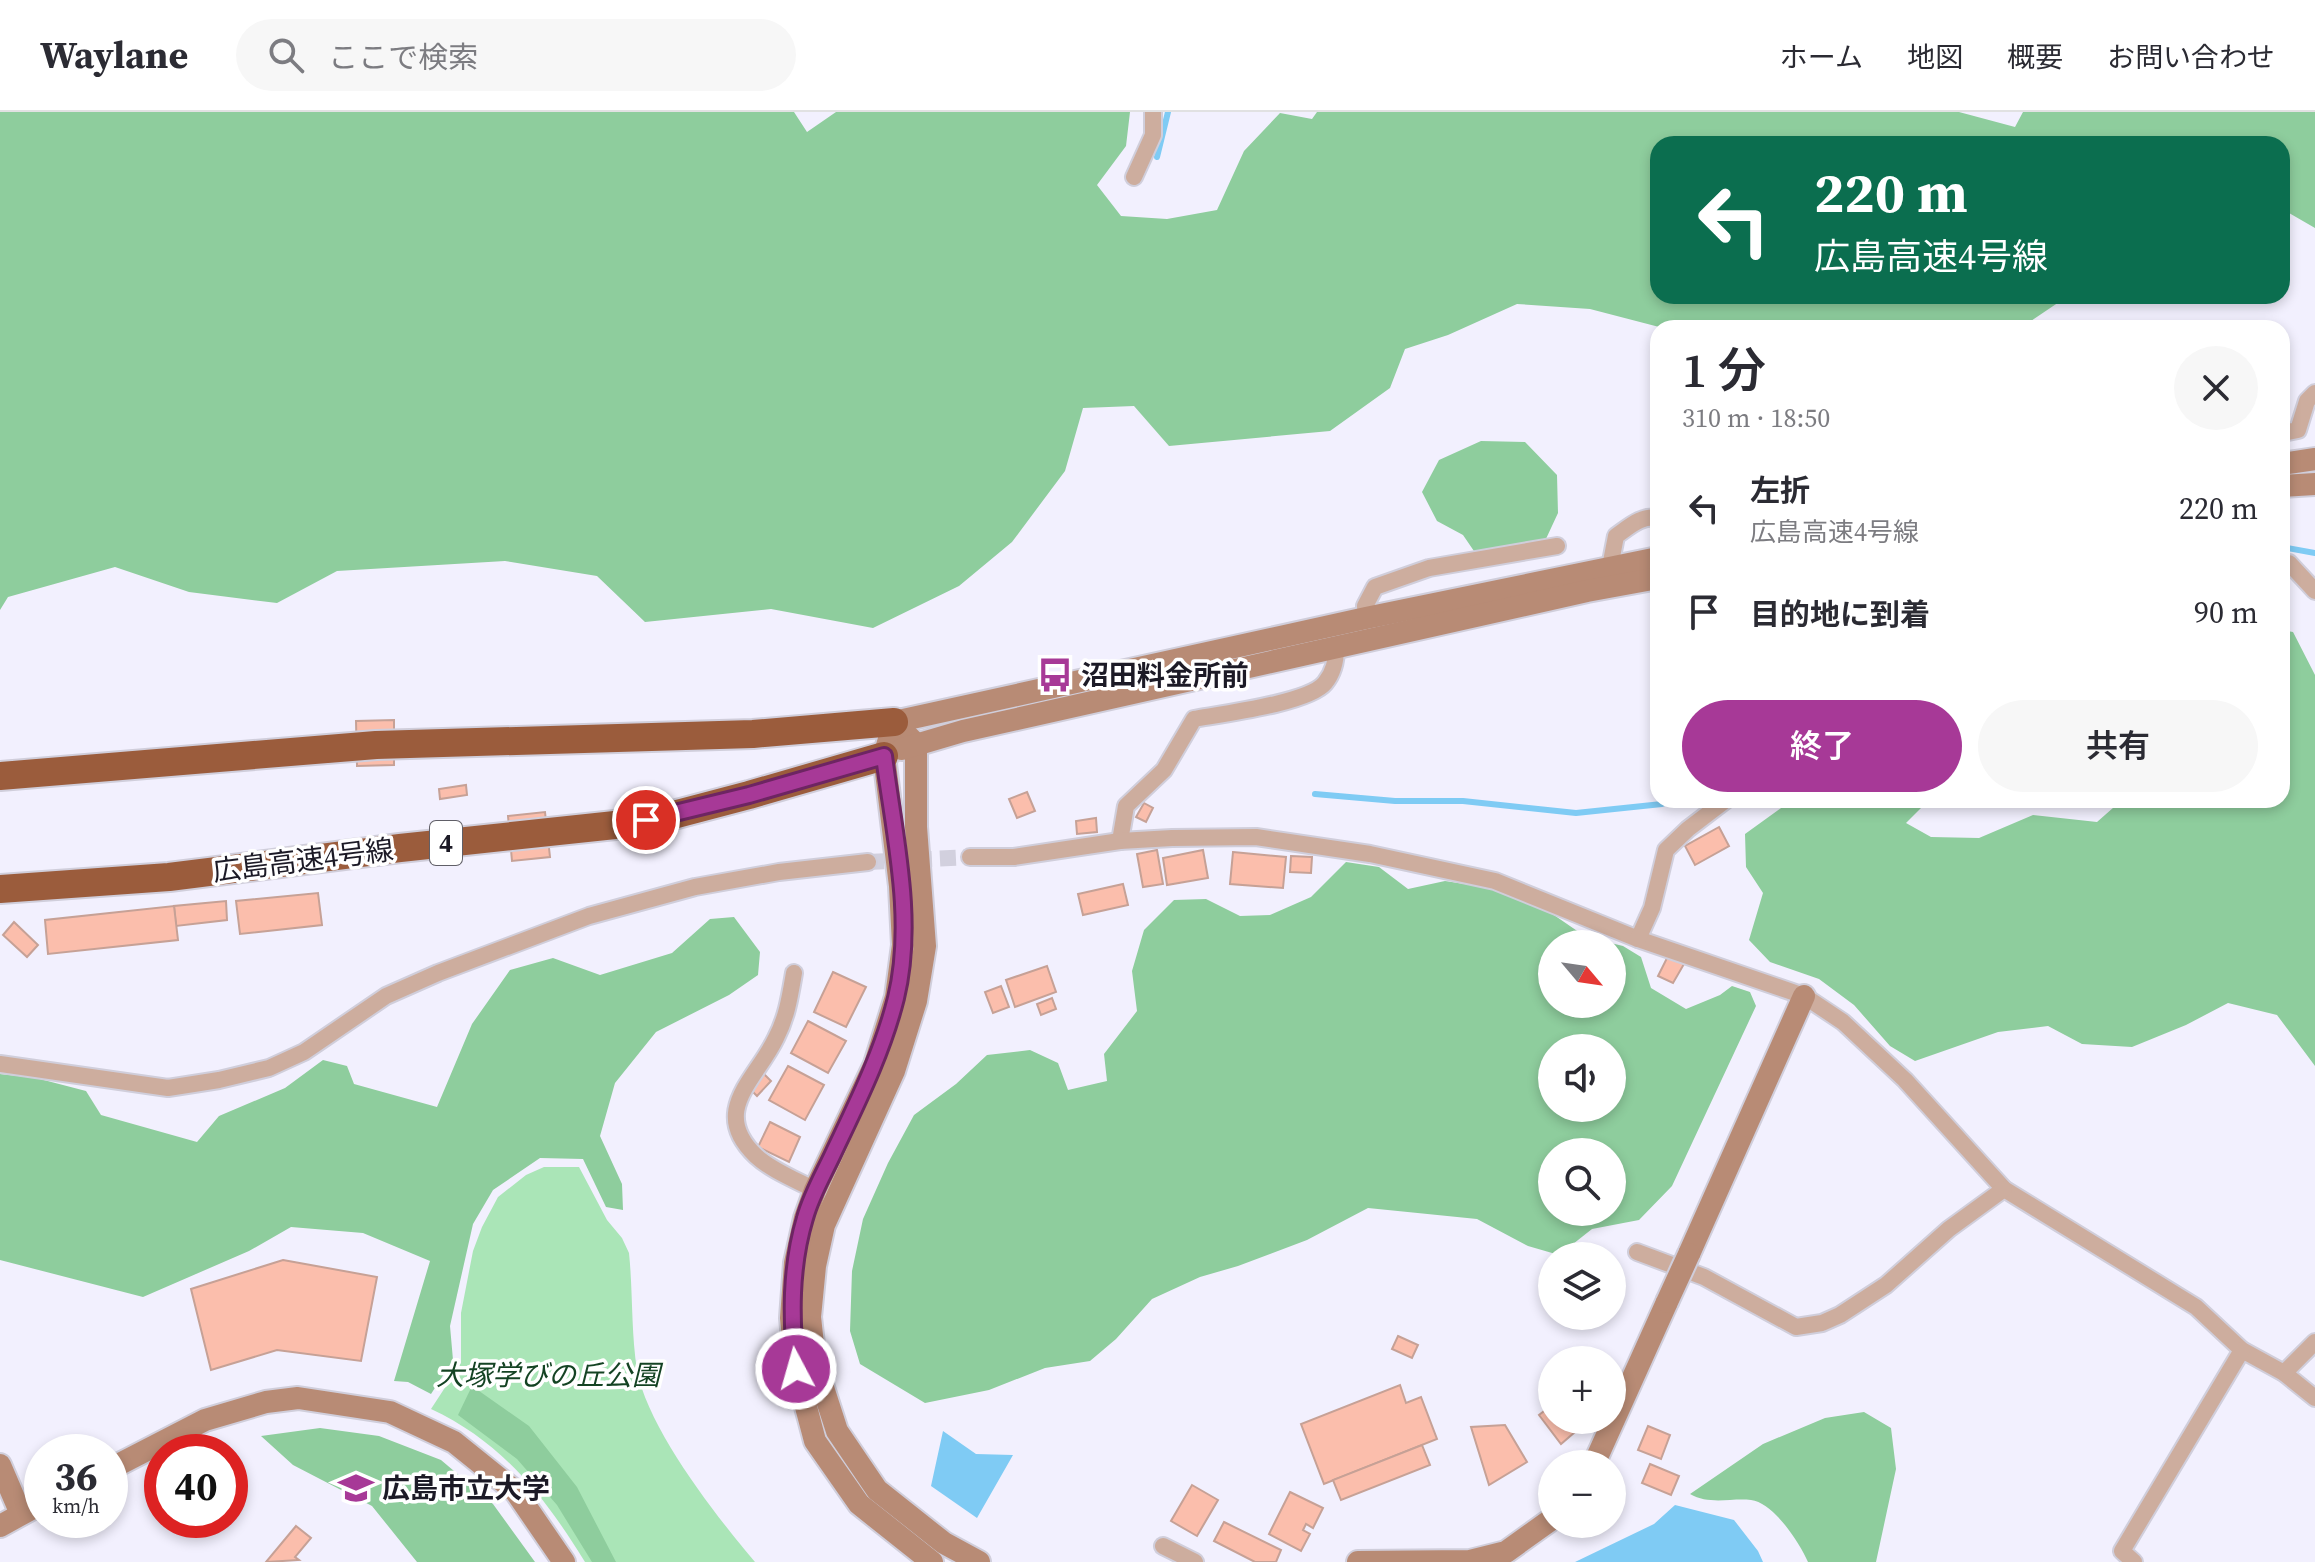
<!DOCTYPE html>
<html lang="ja">
<meta charset="utf-8">
<style>
:root{--surface:#fff;--page:#f7f7f7;--text:#2b2b33;--muted:#7c7c81;--line:#e1e1e2;--accent:#a73997}
body{margin:0;font-family:"Source Serif 4","Noto Sans JP",serif;background:var(--page);color:var(--text);height:100vh;display:flex;flex-direction:column;font-size:30px;white-space:nowrap}
*{box-sizing:border-box;margin:0}
p{font-size:26px;color:var(--muted)}
.icon{flex:none;width:44px;height:44px;fill:none;stroke:currentColor;stroke-width:2;stroke-linecap:round;stroke-linejoin:round}
.map{position:relative;flex:1;overflow:hidden}
.details{position:absolute;left:1650px;top:208px;width:640px;height:488px;display:flex;flex-direction:column;background:var(--surface);border-radius:24px;box-shadow:0 4px 12px #0003}
.details>*{flex:none}
.guide{position:absolute;left:1650px;top:24px;width:640px;height:168px;border-radius:24px;box-shadow:0 4px 12px #0003;background:#0b6e4f;color:#fff;overflow:hidden}
.needle{width:52px;rotate:119deg}
.tools{position:absolute;left:1538px;top:818px;display:grid;gap:16px}
.tools a{display:grid;place-items:center;width:88px;height:88px;border-radius:50%;background:var(--surface);box-shadow:0 4px 12px #0003;font-size:40px}
.speed{position:absolute;left:24px;top:1322px;display:flex;gap:16px;font-size:40px;font-weight:700;text-align:center}
.speed>*{display:grid;place-content:center;width:104px;height:104px;border-radius:50%;background:var(--surface);box-shadow:0 4px 12px #0003;line-height:1}
.speed small{font-size:20px;font-weight:400}
.speed .limit{border:12px solid #d22;background:#fff;color:#111}
.pin{position:absolute;display:grid;place-items:center;width:68px;height:68px;color:#fff;margin:-34px;border:4px solid #fff;border-radius:50%;box-shadow:0 2px 8px #0007}
.me{position:absolute;width:88px;margin:-44px;rotate:354deg;stroke-linejoin:round;filter:drop-shadow(0 0 6px #0008)}
.turn{display:flex;align-items:center;gap:28px;height:168px;padding:0 32px;font-size:36px}
.turn .icon{width:104px;height:104px;stroke-width:2.5}
.turn b{display:block;font-size:56px;line-height:68px}
.round{display:grid;place-items:center;flex:none;width:84px;height:84px;border-radius:42px;background:var(--page)}
.summary{display:flex;align-items:center;justify-content:space-between;height:136px;padding:0 32px}
h1{font-size:48px;font-weight:600;line-height:60px}
.primary-button{display:flex;gap:16px;margin-top:auto;padding:16px 32px}
.primary-button a{flex:1;height:92px;border-radius:48px;background:var(--accent);color:#fff;font-size:32px;font-weight:600;line-height:92px;text-align:center}
.primary-button a+a{background:var(--page);color:var(--text)}
ul{padding:0;list-style:none}
li{display:flex;align-items:center;gap:24px;height:104px;padding:0 32px}
li div{flex:1}
li b{display:block;font-size:30px}
li em{font-style:normal}
header{display:flex;align-items:center;gap:48px;box-sizing:border-box;height:112px;padding:0 40px;background:var(--surface);border-bottom:2px solid var(--line)}
header strong{font-size:38px}
nav{display:flex;gap:44px;margin-inline-start:auto;font-size:28px}
.search{width:560px;height:72px;background:var(--page);display:flex;align-items:center;gap:20px;box-sizing:border-box;padding:0 28px;border-radius:44px;color:var(--muted);font-size:30px}
.map>svg:first-child{display:block}
</style>
<header>
<strong>Waylane</strong>
<div class="search"><svg class="icon" aria-label="search" viewBox="0 0 24 24"><circle cx="10" cy="10" r="6"/><path d="M15 15l6 6"/></svg>ここで検索</div>
<nav><a>ホーム</a><a>地図</a><a>概要</a><a>お問い合わせ</a></nav>
</header>
<div class="map">
<svg width="2315" height="1450" viewBox="0 0 2315 1450">
<rect width="100%" height="100%" fill="#f2f0fe"/>
<path fill="#aae5b7" d="M544,1055H579L607,1108L622,1126L629,1141C633,1180 631,1219 637,1258C648,1317 716,1404 755,1450H585C545,1385 502,1330 431,1297L461,1251V1201L473,1139L482,1115L498,1085L526,1063Z"/>
<g fill="#8ecd9d" fill-rule="evenodd">
<polygon points="0,0 794,0 807,20 836,0 1130,0 1126,34 1097,73 1121,104 1167,107 1217,98 1244,39 1280,1 1312,7 1317,0 1959,0 2015,15 2023,0 2315,0 2315,116 2282,97 2282,32 1658,32 1658,184 2068,184 2031,209 1952,216 1663,216 1590,197 1517,192 1448,223 1405,237 1390,276 1330,319 1169,334 1134,294 1083,296 1065,359 1012,430 959,474 873,516 771,497 645,510 597,464 505,449 337,459 277,491 189,480 115,455 8,485 0,498"/>
<polygon points="1481,329 1525,330 1557,363 1558,401 1545,429 1476,442 1463,423 1437,409 1422,380 1439,348"/>
<polygon points="2282,518 2293,520 2315,563 2315,954 2277,903 2228,891 2186,913 2132,935 2082,932 2048,914 1998,920 1915,949 1890,934 1854,893 1819,867 1770,850 1749,828 1763,781 1746,755 1745,722 1792,688 1929,688 1906,711 1931,725 1979,726 2033,703 2097,710 2122,688 2282,688"/>
<path d="M1346,750L1379,755L1408,777L1445,769L1491,776L1551,801L1586,825L1623,834L1641,845L1651,876L1686,897L1720,883L1732,874L1750,880L1756,894L1672,1074L1639,1108L1592,1117L1559,1143L1528,1134L1477,1107L1368,1096L1307,1128L1238,1154L1200,1165L1152,1187L1116,1227L1090,1249L1045,1256L989,1278L925,1291L860,1252L850,1219L852,1159L863,1107L888,1051L914,1003L956,972L987,943L1030,938L1058,951L1068,978L1107,969L1104,942L1137,899L1132,859L1144,818L1174,788L1206,787L1240,804L1270,803L1311,785ZM1612,832V892H1552V832ZM1612,936V996H1552V936ZM1552,1040H1612V1100H1552Z"/>
<polygon points="734,805 760,840 758,863 729,883 656,920 615,971 600,1024 622,1072 623,1098 606,1095 583,1047 540,1046 493,1078 473,1112 450,1214 453,1248 431,1282 408,1270 394,1269 430,1149 363,1121 291,1115 249,1139 143,1185 0,1148 0,962 36,966 86,979 101,1003 197,1030 219,1004 285,976 323,948 347,954 354,972 437,995 472,912 510,858 553,846 600,863 672,841 710,807"/>
<polygon points="472,1274 529,1314 577,1375 616,1450 592,1450 557,1393 517,1347 458,1303"/>
<path d="M1864,1300L1891,1316L1896,1357L1876,1450H1808C1799,1430 1774,1391 1751,1388C1730,1386 1709,1393 1690,1382L1763,1332L1825,1306Z"/>
<polygon points="320,1316 379,1324 441,1348 493,1392 535,1450 417,1450 372,1394 293,1353 261,1324"/>
</g>
<g fill="#7fcbf4">
<polygon points="943,1319 976,1342 1013,1343 977,1406 931,1374"/>
<polygon points="1675,1393 1734,1408 1758,1439 1763,1450 1575,1450 1654,1412"/>
</g>
<g fill="none" stroke-linecap="round" stroke-linejoin="round">
<g stroke="#7fcbf4" stroke-width="6">
<polyline points="1157,45 1168,0"/>
<polyline points="2282,435 2315,441"/>
<polyline points="1315,682 1395,689 1463,689 1576,701 1662,692 1673,688"/>
</g>
</g>
<g fill="#fbbeac" stroke="#c6a196" stroke-width="2">
<polygon points="394,608 394,653 357,654 356,609"/>
<polygon points="466,673 467,683 440,687 439,677"/>
<polygon points="1027,680 1035,699 1017,706 1009,687"/>
<polygon points="1144,691 1153,696 1146,710 1136,705"/>
<polygon points="545,700 550,745 512,749 508,704"/>
<polygon points="1096,706 1097,720 1077,722 1076,709"/>
<polygon points="1719,715 1729,734 1695,753 1685,734"/>
<polygon points="1157,738 1163,772 1143,775 1137,742"/>
<polygon points="1203,738 1208,766 1167,773 1163,746"/>
<polygon points="1233,740 1286,745 1283,776 1230,772"/>
<polygon points="1291,744 1312,745 1311,761 1290,760"/>
<polygon points="1123,772 1128,793 1083,803 1078,782"/>
<polygon points="318,781 322,813 240,822 236,789"/>
<polygon points="226,789 227,808 176,814 174,794"/>
<polygon points="174,794 178,828 48,842 45,808"/>
<polygon points="14,810 38,833 27,845 3,823"/>
<polygon points="1668,844 1684,852 1673,871 1658,864"/>
<polygon points="1047,854 1056,880 1015,895 1006,868"/>
<polygon points="833,860 866,875 846,915 814,900"/>
<polygon points="1001,874 1009,895 993,901 985,880"/>
<polygon points="1052,886 1056,897 1041,903 1037,892"/>
<polygon points="808,909 846,929 828,961 791,941"/>
<polygon points="788,954 824,973 805,1008 769,988"/>
<polygon points="762,960 771,969 757,984 748,975"/>
<polygon points="770,1010 800,1025 789,1050 758,1035"/>
<polygon points="283,1148 377,1165 361,1249 277,1238 211,1258 191,1177"/>
<polygon points="1398,1224 1418,1233 1412,1246 1392,1237"/>
<polygon points="1400,1273 1406,1291 1421,1285 1437,1327 1324,1372 1301,1312"/>
<polygon points="1552,1293 1552,1308 1589,1308 1561,1332 1539,1303"/>
<polygon points="1505,1313 1527,1350 1489,1373 1471,1315"/>
<polygon points="1648,1314 1670,1323 1661,1347 1638,1338"/>
<polygon points="1422,1333 1430,1353 1341,1388 1333,1368"/>
<polygon points="1650,1352 1679,1364 1671,1383 1642,1371"/>
<polygon points="1192,1373 1218,1388 1197,1424 1171,1409"/>
<polygon points="1290,1380 1323,1396 1313,1416 1306,1412 1303,1418 1310,1422 1301,1439 1269,1422"/>
<polygon points="1224,1410 1281,1438 1276,1450 1255,1450 1214,1429"/>
<polygon points="296,1414 311,1426 295,1445 299,1448 266,1450"/>
</g>
<g fill="none" stroke-linecap="round" stroke-linejoin="round">
<polyline stroke="#d2d0de" stroke-width="16" stroke-dasharray="16 8" stroke-linecap="butt" points="868,750 970,745"/>
<g stroke="#d0cedb" stroke-width="20">
<g id="street">
<polyline points="1134,65 1153,23 1153,0"/>
<polyline points="2282,321 2298,318 2307,289 2315,281"/>
<polyline points="2282,451 2289,451 2315,479"/>
<path d="M1610,455L1616,424C1629,415 1641,403 1658,406"/>
<polyline points="1366,506 1365,494 1375,475 1429,456 1557,434"/>
<path d="M1120,729L1126,694L1164,658L1194,607C1222,602 1309,591 1325,571C1334,560 1336,549 1336,536"/>
<polyline points="970,745 1014,745 1120,729 1172,726 1256,725 1370,742 1495,769 1638,827 1804,884 1843,910 1905,968 2004,1077 2196,1195 2242,1238 2284,1261 2315,1286"/>
<polyline points="1638,827 1652,796 1666,738 1688,717 1726,688"/>
<path d="M794,861C790,884 787,905 776,926C756,968 709,999 756,1044C771,1058 796,1068 815,1078"/>
<polyline points="0,952 168,976 219,968 269,956 304,940 386,884 438,861 589,804 695,775 779,760 868,750"/>
<polyline points="1637,1140 1704,1165 1796,1215 1822,1211 1840,1203 1886,1173 1949,1117 2004,1077"/>
<polyline points="2284,1261 2315,1230"/>
<polyline points="1163,1434 1195,1450"/>
<polyline points="2134,1450 2122,1439 2242,1238"/>
</g>
</g>
<g stroke="#d0cedb" stroke-width="26">
<g id="secondary">
<polyline points="2282,352 2315,347"/>
<polyline points="2282,374 2315,372"/>
<polyline points="894,610 916,632 916,715 925,834 916,889 894,959 824,1113 815,1154 810,1205 815,1251 837,1319 877,1378 944,1431 979,1450"/>
<polyline points="894,610 884,644 900,774 903,833 896,885 875,952 815,1078 805,1106 795,1151 791,1206 796,1257 815,1329 859,1392 932,1450"/>
<polyline points="894,610 1366,506 1658,446"/>
<polyline points="902,637 963,619 1587,479 1658,466"/>
<polyline points="1689,1142 1804,884"/>
<polyline points="1594,1352 1667,1190"/>
<polyline points="0,1353 21,1402"/>
<polyline points="110,1357 205,1308 266,1290 298,1286 390,1300 454,1330 516,1380 564,1450"/>
<polyline points="0,1414 42,1391"/>
<polyline points="1358,1450 1470,1449 1506,1440 1552,1407"/>
</g>
</g>
<g stroke="#d0cedb" stroke-width="32">
<g id="highway">
<polyline points="0,664 376,633 753,622 894,610"/>
<polyline points="0,777 169,765 400,736 615,713 677,702 749,683 884,644"/>
</g>
</g>
<use href="#street" stroke="#cdad9e" stroke-width="16"/>
<use href="#secondary" stroke="#b88b75" stroke-width="22"/>
<use href="#highway" stroke="#9b5c3c" stroke-width="28"/>
<g stroke="#d0cedb" stroke-width="26" stroke-linecap="butt">
<polyline id="secondary-bridge" points="1667,1190 1689,1142"/>
</g>
<use href="#secondary-bridge" stroke="#b88b75" stroke-width="22"/>
</g>
<g fill="none" stroke-linecap="round" stroke-linejoin="round">
<g stroke="#6d2562" stroke-width="20">
<path id="route" d="M646,708L749,683L884,644C894,722 915,808 896,886C882,942 856,993 832,1044C822,1065 811,1084 805,1106C790,1156 791,1206 796,1257"/>
</g>
<use href="#route" stroke="#a73997" stroke-width="14"/>
</g>
<defs>
<g id="bus-bare" transform="scale(2.76)"><path d="M-5-6H5V4H4V6H2V4H-2V6H-4V4H-5ZM-3.5-4V0h7V-4ZM-3.5 1.2v1.5H-2V1.2ZM2 1.2v1.5H3.5V1.2Z" fill="#a73997" stroke="#fff" stroke-width="2.5" paint-order="stroke"/></g>
<g id="university-bare" transform="scale(2.76)"><path d="M0-5L7-2L0 1L-7-2ZM-4 1L0 2.5L4 1V4Q0 6-4 4Z" fill="#a73997" stroke="#fff" stroke-width="2.5" paint-order="stroke"/></g>
</defs>
<g fill-rule="evenodd">
<use href="#bus-bare" x="1055" y="563"/>
<use href="#university-bare" x="356" y="1376"/>
</g>
<g text-anchor="middle" stroke-width="7" stroke-linejoin="round" paint-order="stroke">
<rect fill="#fff" stroke="#605f67" stroke-width="2" x="430" y="709" width="32" height="44" rx="6"/>
<g font-size="26" font-weight="bold" fill="#1c1a26">
<text x="446" y="740">4</text>
</g>
<g font-size="28" font-weight="bold" fill="#1c1a26" stroke="#fff" text-anchor="start">
<text x="1081" y="573">沼田料金所前</text>
<text x="382" y="1386">広島市立大学</text>
</g>
<g font-size="28" fill="#1c1a26" stroke="#fff">
<text transform="translate(303 748) rotate(-7)" y="10">広島高速4号線</text>
</g>
<g font-size="28" font-style="italic" fill="#144323" stroke="#fff">
<text x="548" y="1273">大塚学びの丘公園</text>
</g>
</g>
</svg>
<div class="tools">
<a><svg class="needle" viewBox="-14 -14 28 28"><path d="M0-13l5 13h-10z" fill="#e53935"/><path d="M0 13l5-13h-10z" fill="#7c7c81"/></svg></a>
<a><svg class="icon" aria-label="sound" viewBox="0 0 24 24"><path d="M4 9h4l5-4v14l-5-4H4zM17 9q2 3 0 6"/></svg></a>
<a><svg class="icon" aria-label="search" viewBox="0 0 24 24"><circle cx="10" cy="10" r="6"/><path d="M15 15l6 6"/></svg></a>
<a><svg class="icon" aria-label="layers" viewBox="0 0 24 24"><path d="M12 4l9 5-9 5-9-5zM3 14l9 5 9-5"/></svg></a>
<a>+</a>
<a>−</a>
</div>
<div class="speed"><div>36<small>km/h</small></div><div class="limit">40</div></div>
<div class="pin" style="left:646px;top:708px;background:#d93025"><svg class="icon" aria-label="arrive" viewBox="0 0 24 24"><path d="M6 21V4h12l-3 4 3 4H6"/></svg></div>
<svg class="me" style="left:796px;top:1257px" viewBox="-20 -20 40 40"><circle r="17" fill="#a73997" stroke="#fff" stroke-width="3"/><path d="M0-11L8 9 0 5-8 9z" fill="#fff"/></svg>
<div class="guide">
<div class="turn"><svg class="icon" aria-label="left" viewBox="0 0 24 24"><path d="M17 20v-9H6M10 6l-5 5 5 5"/></svg><div><b>220 m</b>広島高速4号線</div></div>
</div>
<section class="details">
<div class="summary"><div><h1>1 分</h1><p>310 m · 18:50</p></div><a class="round"><svg class="icon" aria-label="close" viewBox="0 0 24 24"><path d="M6 6l12 12M18 6L6 18"/></svg></a></div>
<ul>
<li><svg class="icon" aria-label="left" viewBox="0 0 24 24"><path d="M17 20v-9H6M10 6l-5 5 5 5"/></svg><div><b>左折</b><p>広島高速4号線</p></div><em>220 m</em></li>
<li><svg class="icon" aria-label="arrive" viewBox="0 0 24 24"><path d="M6 21V4h12l-3 4 3 4H6"/></svg><div><b>目的地に到着</b></div><em>90 m</em></li>
</ul>
<div class="primary-button"><a>終了</a><a>共有</a></div>
</section>
</div>
